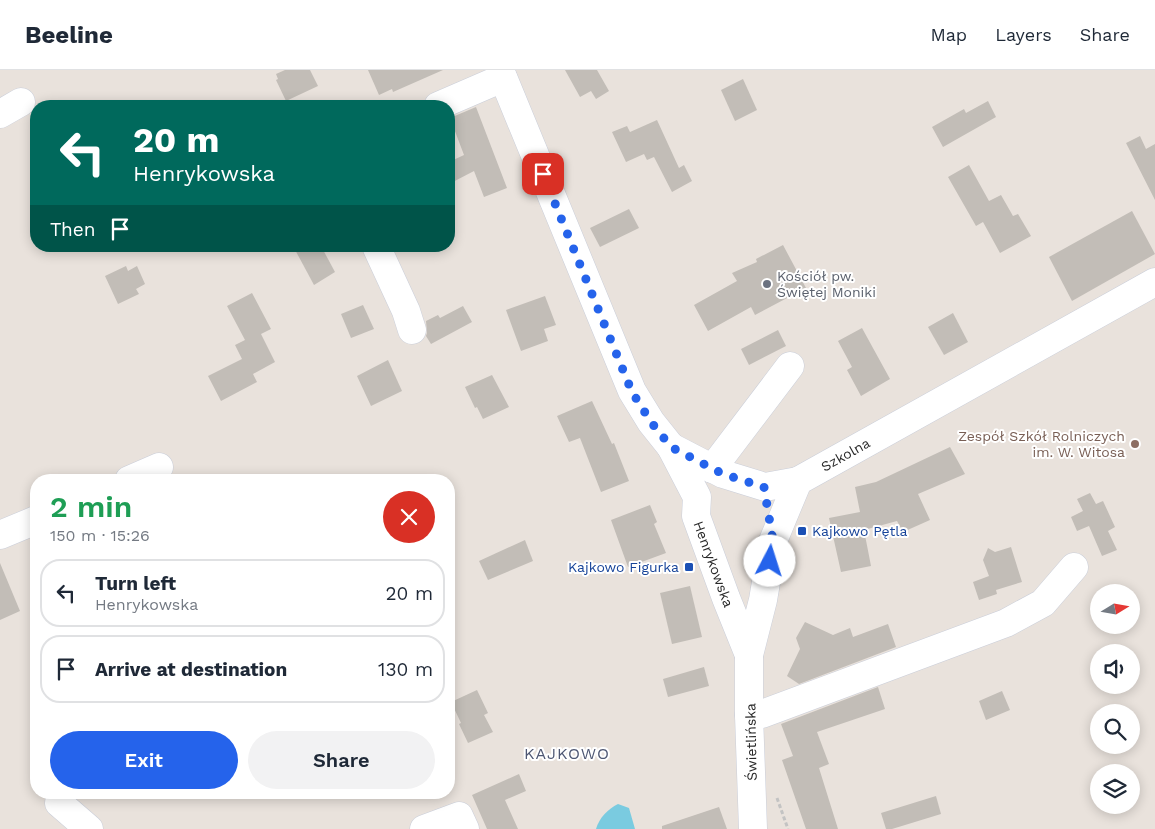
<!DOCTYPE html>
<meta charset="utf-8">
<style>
:root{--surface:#fff;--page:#f2f2f3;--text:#1f2937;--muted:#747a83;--line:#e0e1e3;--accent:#2563eb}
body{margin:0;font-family:"Work Sans",sans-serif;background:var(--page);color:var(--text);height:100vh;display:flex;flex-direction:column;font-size:19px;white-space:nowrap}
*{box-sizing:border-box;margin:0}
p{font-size:16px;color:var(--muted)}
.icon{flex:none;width:28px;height:28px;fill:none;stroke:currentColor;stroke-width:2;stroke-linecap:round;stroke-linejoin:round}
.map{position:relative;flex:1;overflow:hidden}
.panel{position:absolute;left:30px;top:404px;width:425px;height:325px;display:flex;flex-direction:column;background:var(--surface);border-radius:20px;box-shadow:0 2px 12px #0003}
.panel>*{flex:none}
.guide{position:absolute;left:30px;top:30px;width:425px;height:152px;border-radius:20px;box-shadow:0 2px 12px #0003;background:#00695c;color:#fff;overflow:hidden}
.needle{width:32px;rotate:79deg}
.controls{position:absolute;left:1090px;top:514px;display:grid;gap:10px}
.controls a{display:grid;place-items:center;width:50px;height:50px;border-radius:50%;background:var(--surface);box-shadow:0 2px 12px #0003;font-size:25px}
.pin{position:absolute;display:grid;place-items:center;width:42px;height:42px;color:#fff;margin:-21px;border-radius:10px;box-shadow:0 2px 8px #0006}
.me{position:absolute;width:55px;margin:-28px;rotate:5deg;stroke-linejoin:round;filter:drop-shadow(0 0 4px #0008)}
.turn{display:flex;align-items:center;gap:18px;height:105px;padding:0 20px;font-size:22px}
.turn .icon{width:65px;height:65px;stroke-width:2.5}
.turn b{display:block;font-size:35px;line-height:42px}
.then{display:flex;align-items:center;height:48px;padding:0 20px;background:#0003;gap:10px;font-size:19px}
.round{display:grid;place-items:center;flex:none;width:52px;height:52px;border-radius:26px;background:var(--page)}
.head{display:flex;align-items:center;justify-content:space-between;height:85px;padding:0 20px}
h1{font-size:30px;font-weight:600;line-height:38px;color:#1e9e55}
.cta{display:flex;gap:10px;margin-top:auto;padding:10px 20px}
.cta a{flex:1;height:58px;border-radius:30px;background:var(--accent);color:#fff;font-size:20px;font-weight:600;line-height:58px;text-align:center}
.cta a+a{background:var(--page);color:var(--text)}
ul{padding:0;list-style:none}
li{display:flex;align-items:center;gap:15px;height:68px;margin:0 10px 8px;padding:0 10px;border:2px solid var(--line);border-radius:20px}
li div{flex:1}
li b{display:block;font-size:19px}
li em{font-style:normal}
header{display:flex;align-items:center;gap:30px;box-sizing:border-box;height:70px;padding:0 25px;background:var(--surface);border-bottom:1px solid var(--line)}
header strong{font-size:24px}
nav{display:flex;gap:28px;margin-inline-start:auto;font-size:18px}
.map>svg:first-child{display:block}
</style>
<header>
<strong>Beeline</strong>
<nav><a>Map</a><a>Layers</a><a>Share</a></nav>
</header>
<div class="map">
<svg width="1155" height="759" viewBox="0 0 1155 759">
<rect width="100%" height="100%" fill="#e9e2dc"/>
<path fill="#7acbe0" d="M618,734L629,738L635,759H596C599,748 608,739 618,734Z"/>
<g fill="#c2bdb7">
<polygon points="285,0 310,0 318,16 286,31 276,10 278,9 276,4"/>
<polygon points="368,0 443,0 393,22 392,19 379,25"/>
<polygon points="565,0 597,0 609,21 596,29 591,21 580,27"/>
<polygon points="743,9 757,40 735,51 721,20"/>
<polygon points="988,31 996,47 943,77 932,57 964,39 966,43"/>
<polygon points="476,37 507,118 484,127 474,101 449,114 449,92 464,85 450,48"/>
<polygon points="657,50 679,98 684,95 692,111 672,122 654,87 647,90 644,84 626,92 612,62 627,56 630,62"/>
<polygon points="1140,66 1146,79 1155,74 1155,130 1126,73"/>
<polygon points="969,95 989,131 1001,125 1013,146 1018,144 1031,166 1000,183 983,152 976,156 948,107"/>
<polygon points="629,139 639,158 600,177 590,158"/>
<polygon points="1132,141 1155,184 1072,231 1049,187"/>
<polygon points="783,175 806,218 755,245 751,237 708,261 694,235 737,211 732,203 757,192 756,189"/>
<polygon points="293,176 321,176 335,202 314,215"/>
<polygon points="126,196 128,201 137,196 145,214 136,219 139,224 118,234 105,206"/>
<polygon points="252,223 271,259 261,264 275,292 253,304 257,312 221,331 208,306 242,289 235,275 245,270 227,236"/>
<polygon points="545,226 556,255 544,259 548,271 521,281 506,240"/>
<polygon points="363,235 374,259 351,268 341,244"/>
<polygon points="463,236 472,252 431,274 426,266 427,263 426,251 438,245 440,248"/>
<polygon points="953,243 968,272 944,285 928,257"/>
<polygon points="862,258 890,309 861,326 847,300 852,297 838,271"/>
<polygon points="778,260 786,276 749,295 741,279"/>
<polygon points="388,290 402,321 371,336 357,306"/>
<polygon points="492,305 509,337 483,349 477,337 475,338 465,317"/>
<polygon points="592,331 612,374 614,373 629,411 601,422 580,368 569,372 557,346"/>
<polygon points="950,377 965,404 918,424 930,450 903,462 897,451 864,460 871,496 841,502 829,448 860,442 855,417 876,412"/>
<polygon points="1090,423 1096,434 1103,431 1115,457 1108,461 1117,480 1102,486 1089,456 1077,461 1071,447 1083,441 1077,429"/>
<polygon points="650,435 657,452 654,454 666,483 628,497 611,450"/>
<polygon points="525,470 533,491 488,510 479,491"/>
<polygon points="1011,477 1022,512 996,520 997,524 979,530 973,512 989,506 983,490 988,478 995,482"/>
<polygon points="0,493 20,541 0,550"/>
<polygon points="690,516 702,567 672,574 660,523"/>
<polygon points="805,552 833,565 850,558 853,567 888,554 896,577 799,614 787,606 800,579 796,568"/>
<polygon points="704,597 709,616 668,627 663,609"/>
<polygon points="878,617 885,639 817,662 829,694 819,698 838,759 806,759 782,690 793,686 781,654"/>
<polygon points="477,620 488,643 484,645 493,662 468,673 459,654 461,653 451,632"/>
<polygon points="1002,621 1010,640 986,650 979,631"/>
<polygon points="519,704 526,721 505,730 518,759 487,759 472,725"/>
<polygon points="936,726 941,744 892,759 886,759 881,743"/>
<polygon points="719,737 727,759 662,759 662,756"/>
</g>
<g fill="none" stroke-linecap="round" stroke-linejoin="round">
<g stroke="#caced9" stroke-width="29">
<g id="minor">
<path id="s1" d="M500,0L632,321L651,352L671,377L697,427L696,446L726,528L749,585"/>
<polyline points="438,36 503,8"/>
<polyline points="0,44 21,32"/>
<polyline points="376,176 406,241 412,260"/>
<polyline points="671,377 723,404 765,417 798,411"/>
<polyline points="712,399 790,296"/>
<polyline points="129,410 159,397"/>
<polyline points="0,465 36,450"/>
<polyline points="749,645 762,644 1006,553 1043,533 1074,497"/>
<polyline points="59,733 89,759"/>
<polyline points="424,759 459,746 465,759"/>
<path id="s2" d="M753,759L749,645V585L763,530L773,471L798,411L1155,212"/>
</g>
</g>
<polyline stroke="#c3c3c3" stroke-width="3" stroke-dasharray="4 2.5" stroke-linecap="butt" points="777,728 788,759"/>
<use href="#minor" stroke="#fff" stroke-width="28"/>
</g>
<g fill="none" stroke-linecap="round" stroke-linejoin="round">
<polyline stroke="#2563eb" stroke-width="9" stroke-dasharray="0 16.2" points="543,104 632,322 651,352 671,377 723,404 764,417 773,471 770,491"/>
</g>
<circle fill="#6b7280" stroke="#fff" stroke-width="2" cx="767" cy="214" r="5"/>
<circle fill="#8d6e63" stroke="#fff" stroke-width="2" cx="1135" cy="374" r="5"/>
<g fill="#1a4fb4" stroke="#fff" stroke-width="2">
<rect x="797" y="456" width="10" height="10" rx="2.5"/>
<rect x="684" y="492" width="10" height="10" rx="2.5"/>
</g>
<g text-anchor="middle" stroke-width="4" stroke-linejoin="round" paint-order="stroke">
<g font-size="14" fill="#5b616d" stroke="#fff" text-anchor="start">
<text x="777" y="211">Kościół pw.<tspan x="777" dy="16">Świętej Moniki</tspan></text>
</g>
<g font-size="14" fill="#785e54" stroke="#fff" text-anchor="end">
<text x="1125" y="371">Zespół Szkół Rolniczych<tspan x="1125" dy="16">im. W. Witosa</tspan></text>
</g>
<g font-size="14" fill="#282828" stroke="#fff">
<text dy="5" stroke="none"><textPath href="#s2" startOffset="410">Szkolna</textPath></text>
<text dy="5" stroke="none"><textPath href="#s1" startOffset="542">Henrykowska</textPath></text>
<text transform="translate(751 672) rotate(-91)" y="5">Świetlińska</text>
</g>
<g font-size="14" fill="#164399" stroke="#fff" text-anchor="start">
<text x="812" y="466">Kajkowo Pętla</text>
<text x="679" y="502" text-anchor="end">Kajkowo Figurka</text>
</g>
<g font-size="16" letter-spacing="1" fill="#4e5773" stroke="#fff">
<text x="567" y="689">KAJKOWO</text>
</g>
</g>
</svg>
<div class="controls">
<a><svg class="needle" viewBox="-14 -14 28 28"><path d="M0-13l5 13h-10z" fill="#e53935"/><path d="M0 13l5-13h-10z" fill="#747a83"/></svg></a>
<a><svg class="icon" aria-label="sound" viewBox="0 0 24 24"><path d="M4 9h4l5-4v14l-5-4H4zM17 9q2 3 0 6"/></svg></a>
<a><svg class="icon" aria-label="search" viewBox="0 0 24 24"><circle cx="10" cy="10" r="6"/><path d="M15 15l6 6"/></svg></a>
<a><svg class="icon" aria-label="layers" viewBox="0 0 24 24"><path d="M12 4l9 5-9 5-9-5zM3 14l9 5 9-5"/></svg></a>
</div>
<div class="pin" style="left:543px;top:104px;background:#d93025"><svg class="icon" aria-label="arrive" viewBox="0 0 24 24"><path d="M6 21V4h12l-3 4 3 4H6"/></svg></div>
<svg class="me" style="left:770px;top:491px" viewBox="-20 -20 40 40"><circle r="19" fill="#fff"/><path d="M0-13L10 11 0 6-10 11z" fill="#2563eb"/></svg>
<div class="guide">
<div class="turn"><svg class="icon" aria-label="left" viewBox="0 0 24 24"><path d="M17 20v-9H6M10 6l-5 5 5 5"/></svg><div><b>20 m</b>Henrykowska</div></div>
<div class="then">Then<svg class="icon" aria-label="arrive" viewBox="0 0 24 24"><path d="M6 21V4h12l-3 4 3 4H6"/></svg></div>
</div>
<section class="panel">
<div class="head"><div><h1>2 min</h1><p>150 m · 15:26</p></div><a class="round" style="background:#d93025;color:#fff"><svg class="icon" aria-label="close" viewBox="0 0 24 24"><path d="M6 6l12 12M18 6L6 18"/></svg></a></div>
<ul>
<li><svg class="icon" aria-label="left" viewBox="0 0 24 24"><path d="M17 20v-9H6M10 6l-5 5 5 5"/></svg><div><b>Turn left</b><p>Henrykowska</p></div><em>20 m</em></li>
<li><svg class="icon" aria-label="arrive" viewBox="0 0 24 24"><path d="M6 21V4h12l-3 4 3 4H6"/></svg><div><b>Arrive at destination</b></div><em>130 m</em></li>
</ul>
<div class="cta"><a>Exit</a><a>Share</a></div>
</section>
</div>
